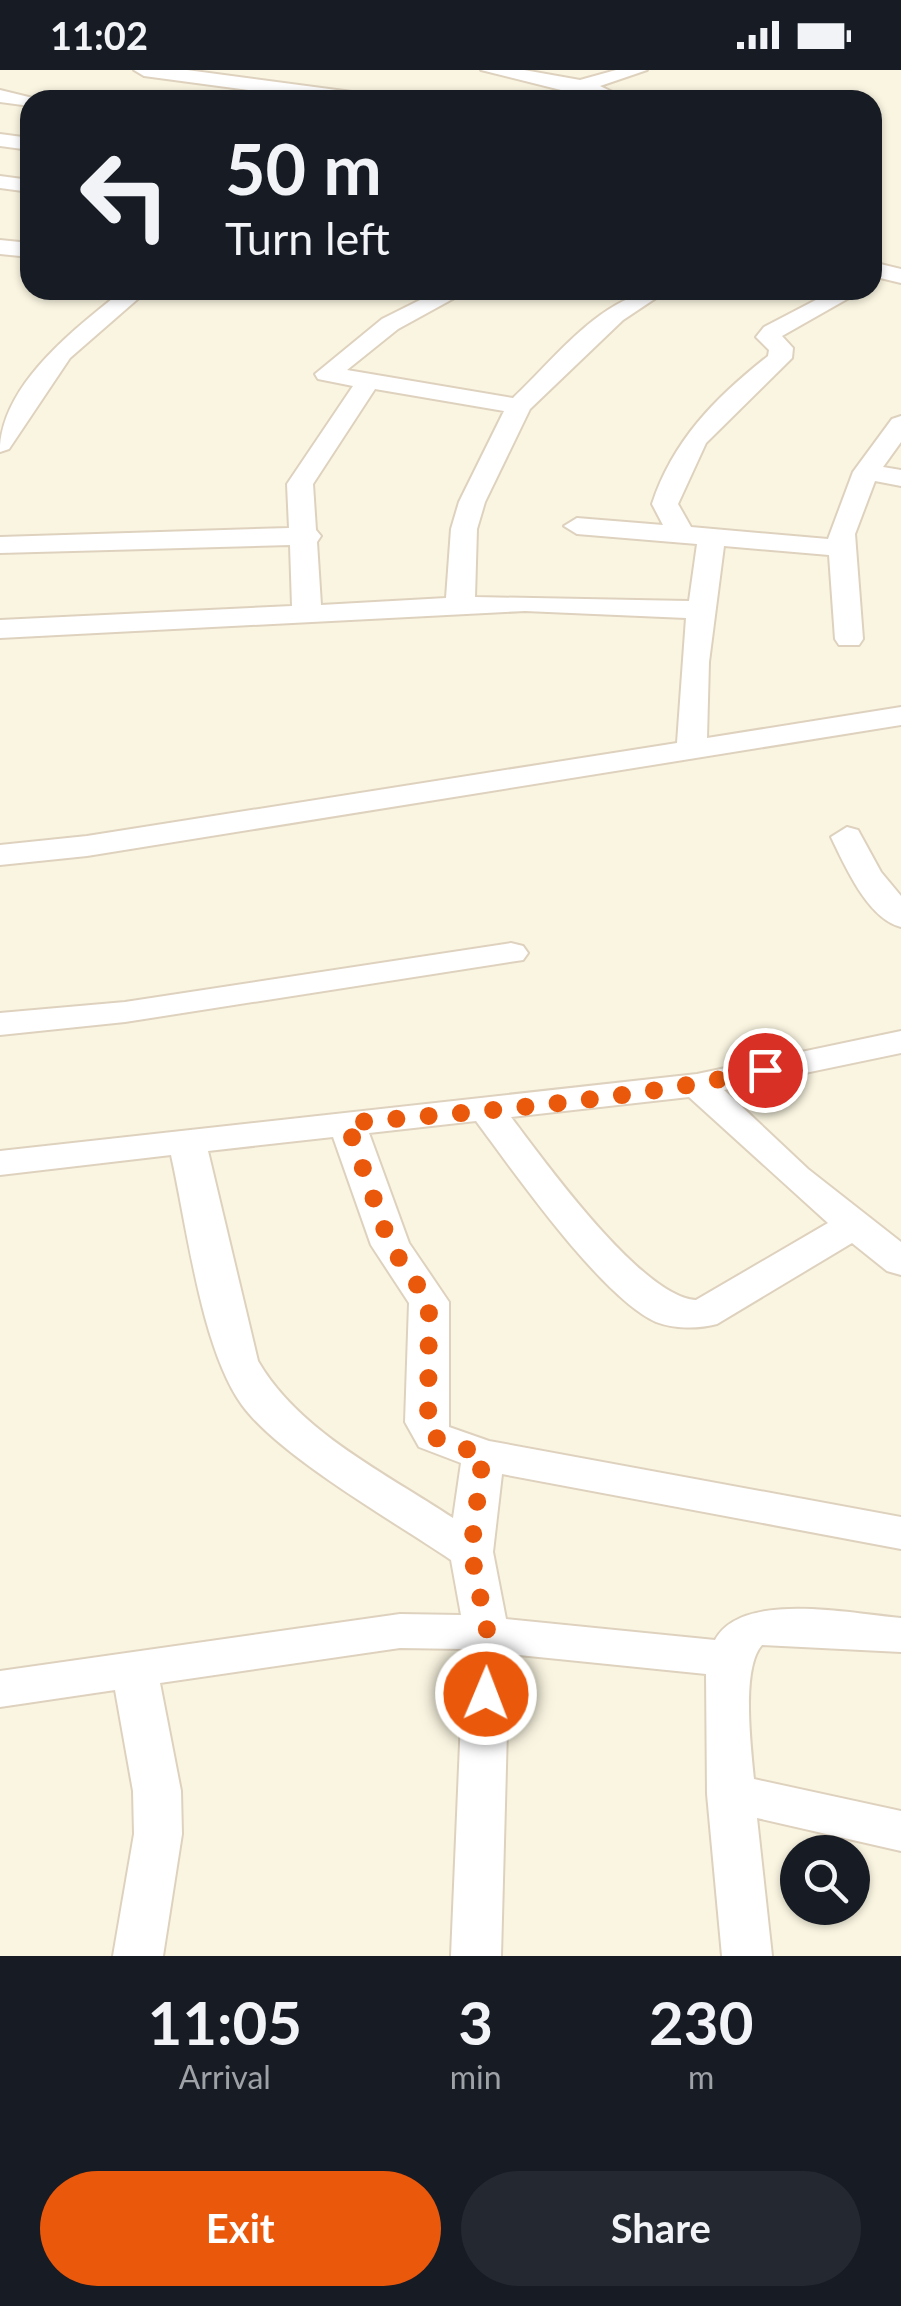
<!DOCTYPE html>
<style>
:root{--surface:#171b24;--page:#242831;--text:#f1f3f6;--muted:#9ea1a6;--accent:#ea580c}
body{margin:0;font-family:Lato,sans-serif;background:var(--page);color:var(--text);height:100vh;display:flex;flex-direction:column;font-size:38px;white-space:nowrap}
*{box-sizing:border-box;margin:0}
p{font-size:32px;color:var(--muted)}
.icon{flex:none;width:55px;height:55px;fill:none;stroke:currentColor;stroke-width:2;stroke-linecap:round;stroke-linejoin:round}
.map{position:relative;height:1886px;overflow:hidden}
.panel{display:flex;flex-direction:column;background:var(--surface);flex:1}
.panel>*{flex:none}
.guide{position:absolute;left:20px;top:20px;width:862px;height:210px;border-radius:30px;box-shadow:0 2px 8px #0004;background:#171b24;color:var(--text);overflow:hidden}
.fabs{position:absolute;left:780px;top:1765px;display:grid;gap:20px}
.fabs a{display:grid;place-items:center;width:90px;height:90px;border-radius:50%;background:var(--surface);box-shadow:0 2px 8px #0004;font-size:50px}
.pin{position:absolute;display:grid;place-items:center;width:85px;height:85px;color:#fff;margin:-42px;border:5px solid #fff;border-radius:50%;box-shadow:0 2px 10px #0007}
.me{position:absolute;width:110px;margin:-55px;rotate:1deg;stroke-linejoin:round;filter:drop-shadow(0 0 8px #0008)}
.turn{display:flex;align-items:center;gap:35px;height:210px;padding:0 40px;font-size:45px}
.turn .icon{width:130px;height:130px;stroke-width:2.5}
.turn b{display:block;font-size:70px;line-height:85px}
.eta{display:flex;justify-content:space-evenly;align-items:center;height:170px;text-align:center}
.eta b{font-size:60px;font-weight:700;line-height:70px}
.action{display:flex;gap:20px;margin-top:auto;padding:20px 40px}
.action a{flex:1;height:115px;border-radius:60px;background:var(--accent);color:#fff;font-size:40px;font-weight:700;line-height:115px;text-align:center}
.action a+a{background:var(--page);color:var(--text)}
.status{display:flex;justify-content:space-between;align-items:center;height:70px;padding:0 50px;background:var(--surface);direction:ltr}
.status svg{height:28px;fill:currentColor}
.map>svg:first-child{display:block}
</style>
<div class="status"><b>11:02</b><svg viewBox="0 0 49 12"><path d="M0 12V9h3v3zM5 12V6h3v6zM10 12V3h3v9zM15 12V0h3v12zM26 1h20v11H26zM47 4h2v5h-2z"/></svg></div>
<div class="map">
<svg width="901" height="1886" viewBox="0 0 901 1886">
<rect width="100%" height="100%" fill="#faf5e1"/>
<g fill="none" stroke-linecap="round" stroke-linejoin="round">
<g stroke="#ded2be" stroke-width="4">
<g id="minor">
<polygon points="134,0 187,0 367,24 377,30 323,30 144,6"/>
<polygon points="481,0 524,0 580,10 616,0 647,0 600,16 629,30 601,30"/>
<polygon points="0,20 41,30 30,30 30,36 0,32"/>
<polygon points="0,64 30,68 30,80 0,76"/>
<polygon points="0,106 30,110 30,122 0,118"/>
<polygon points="0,170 30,173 30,187 0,184"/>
<polygon points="872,192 901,199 901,213 872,206"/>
<path d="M123,220H148L70,288L9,379L0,382C0,315 75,259 123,220Z"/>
<path d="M440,220H469L398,259L347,300L513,328C557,287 605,220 668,220L623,250L530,339L485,432L477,459L475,527L689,531L697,474L577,464L564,456L577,448L663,455L652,434C673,370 716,327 768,286L769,280L756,267L764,257L835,220H863L782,266L793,278L792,288L706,373L678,434L691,457L828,469L853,402L892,349L901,346V372L883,397L901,400V416L875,411L855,464L863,569L859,575H839L835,569L829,485L724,476L709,592L707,668L901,637V655L87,786L0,795V775L87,766L677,673L686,548L525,541L0,568V550L292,536L290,475L0,483V467L289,458L287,414L353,316L318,309L315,304L382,249ZM375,319L504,341L459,432L451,459L446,528L321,535L317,472L321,466L316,460L313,414Z"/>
<path d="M847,757L858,760L881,802L901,826V857C868,849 845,796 831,767Z"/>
<polygon points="511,873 523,876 528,883 523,890 125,952 0,965 0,943 125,932"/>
<path d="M901,961V983L724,1020L808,1099L901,1172V1205L887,1201L852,1173L717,1254C699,1259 674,1259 656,1252C601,1227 514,1102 476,1051L369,1063L409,1173L449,1232V1357L489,1371L901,1447V1479L502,1404L493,1482L506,1549L715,1570C742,1520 852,1544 901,1548V1582L762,1575C741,1598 751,1677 754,1709L901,1741V1781L757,1748L772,1886H722L707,1724L706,1604L509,1584L501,1886H451L464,1579L400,1578L160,1613L181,1721L182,1764L163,1886H113L134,1764L133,1721L115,1620L0,1637V1601L400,1544L461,1545L451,1490C395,1452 279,1386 242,1335C201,1278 187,1156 171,1085L0,1105V1081L697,1004ZM689,1027L828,1153L696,1230C642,1227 545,1092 511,1047ZM333,1067L371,1175L409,1233L405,1352L419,1377L461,1393L453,1448C387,1404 299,1362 258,1291L208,1081Z"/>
</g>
</g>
<use href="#minor" fill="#fff" fill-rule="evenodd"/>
</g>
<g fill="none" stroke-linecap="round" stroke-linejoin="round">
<path stroke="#ea580c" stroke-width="18" stroke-dasharray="0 32.4" d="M486,1624L488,1565L471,1482L483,1384L442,1372L428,1362L429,1232L390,1175L347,1053C487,1041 628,1030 765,1000"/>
</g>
</svg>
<div class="fabs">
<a><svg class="icon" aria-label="search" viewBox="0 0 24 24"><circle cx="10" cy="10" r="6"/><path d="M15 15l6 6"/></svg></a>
</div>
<div class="pin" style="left:765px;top:1000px;background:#d93025"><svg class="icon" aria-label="arrive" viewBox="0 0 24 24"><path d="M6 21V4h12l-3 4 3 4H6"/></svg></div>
<svg class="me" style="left:486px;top:1624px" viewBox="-20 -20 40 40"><circle r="17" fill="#ea580c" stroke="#fff" stroke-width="3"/><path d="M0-11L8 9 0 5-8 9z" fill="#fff"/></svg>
<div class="guide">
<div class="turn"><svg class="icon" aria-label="left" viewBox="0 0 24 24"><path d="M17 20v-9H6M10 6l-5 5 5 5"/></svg><div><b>50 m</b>Turn left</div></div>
</div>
</div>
<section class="panel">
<div class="eta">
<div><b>11:05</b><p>Arrival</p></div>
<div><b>3</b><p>min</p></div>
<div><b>230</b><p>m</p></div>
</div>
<div class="action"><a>Exit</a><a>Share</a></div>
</section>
